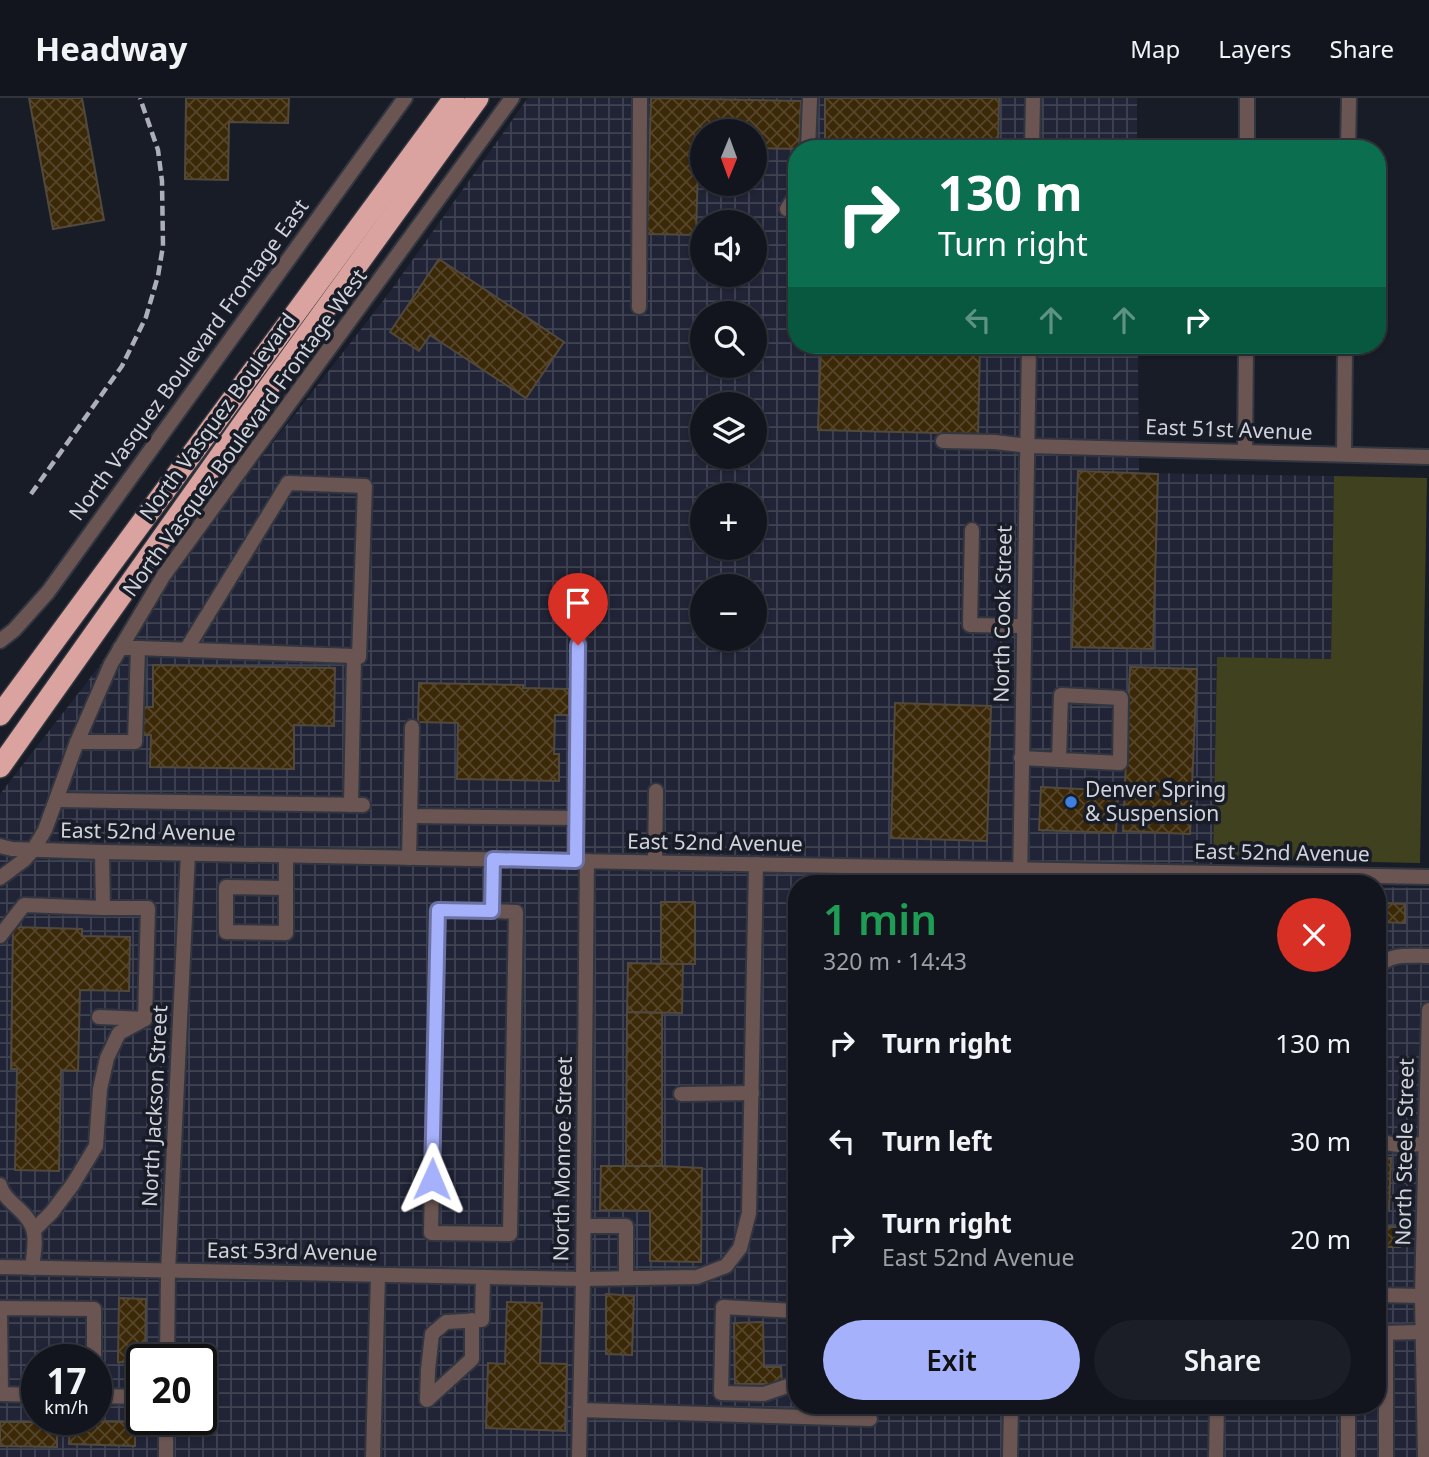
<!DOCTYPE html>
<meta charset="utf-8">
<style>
:root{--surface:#12151d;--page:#1b1e26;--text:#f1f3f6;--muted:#9c9fa4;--line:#31343b;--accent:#a6b1fc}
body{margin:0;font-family:"Noto Sans",sans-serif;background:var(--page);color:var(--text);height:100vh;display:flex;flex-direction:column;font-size:26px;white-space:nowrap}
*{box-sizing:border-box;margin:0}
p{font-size:23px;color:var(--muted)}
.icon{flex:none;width:38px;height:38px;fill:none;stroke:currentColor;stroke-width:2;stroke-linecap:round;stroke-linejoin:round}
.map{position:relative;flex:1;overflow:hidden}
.drawer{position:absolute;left:788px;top:777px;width:598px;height:539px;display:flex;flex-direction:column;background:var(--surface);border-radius:28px;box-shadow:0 2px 5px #0004,0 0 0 2px var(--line)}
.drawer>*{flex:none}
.banner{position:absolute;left:788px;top:42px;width:598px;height:214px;border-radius:28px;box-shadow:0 2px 5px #0004,0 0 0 2px var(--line);background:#0b6e4f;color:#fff;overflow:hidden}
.needle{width:46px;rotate:181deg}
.tools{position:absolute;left:690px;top:21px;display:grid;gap:14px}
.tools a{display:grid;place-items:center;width:77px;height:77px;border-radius:50%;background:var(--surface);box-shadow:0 2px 5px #0004,0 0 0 2px var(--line);font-size:35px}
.speed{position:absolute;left:21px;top:1246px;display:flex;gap:14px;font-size:35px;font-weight:700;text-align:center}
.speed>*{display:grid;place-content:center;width:91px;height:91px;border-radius:50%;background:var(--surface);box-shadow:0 2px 5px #0004,0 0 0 2px var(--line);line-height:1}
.speed small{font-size:18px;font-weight:400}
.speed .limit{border:4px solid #111;border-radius:10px;background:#fff;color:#111}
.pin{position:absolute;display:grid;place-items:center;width:60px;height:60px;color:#fff;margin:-72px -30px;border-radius:50% 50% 50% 0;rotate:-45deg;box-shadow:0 0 7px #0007}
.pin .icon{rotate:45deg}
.me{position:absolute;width:77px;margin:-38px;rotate:1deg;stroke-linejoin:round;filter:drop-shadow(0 0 5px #0008)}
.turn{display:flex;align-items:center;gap:24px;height:147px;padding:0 35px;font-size:32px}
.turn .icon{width:91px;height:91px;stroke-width:2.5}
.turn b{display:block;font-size:49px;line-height:60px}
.lanes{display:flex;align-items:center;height:66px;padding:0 35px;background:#0003;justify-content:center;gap:35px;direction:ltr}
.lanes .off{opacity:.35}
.round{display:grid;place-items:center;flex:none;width:74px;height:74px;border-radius:37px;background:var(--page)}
.summary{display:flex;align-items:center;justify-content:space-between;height:119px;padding:0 35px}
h1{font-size:42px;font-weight:600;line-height:52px;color:#1e9e55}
.button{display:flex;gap:14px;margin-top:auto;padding:14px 35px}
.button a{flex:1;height:80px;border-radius:42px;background:var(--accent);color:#111;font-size:28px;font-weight:600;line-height:80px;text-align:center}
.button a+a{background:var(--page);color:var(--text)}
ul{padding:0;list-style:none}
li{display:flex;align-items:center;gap:21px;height:98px;padding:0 35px}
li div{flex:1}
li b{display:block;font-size:26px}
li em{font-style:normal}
header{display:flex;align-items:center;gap:42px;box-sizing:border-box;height:98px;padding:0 35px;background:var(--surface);border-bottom:2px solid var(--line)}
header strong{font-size:33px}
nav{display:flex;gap:38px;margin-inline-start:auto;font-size:24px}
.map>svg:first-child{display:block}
</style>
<header>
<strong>Headway</strong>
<nav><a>Map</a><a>Layers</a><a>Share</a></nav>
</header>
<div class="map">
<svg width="1429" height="1359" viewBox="0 0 1429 1359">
<defs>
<pattern id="industrial-grid" width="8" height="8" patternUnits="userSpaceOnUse" patternTransform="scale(1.75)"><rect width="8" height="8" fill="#202436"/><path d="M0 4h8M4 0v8" fill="none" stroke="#3f4352"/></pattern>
<pattern id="building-cross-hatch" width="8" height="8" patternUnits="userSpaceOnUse" patternTransform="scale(1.75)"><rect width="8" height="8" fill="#3b2807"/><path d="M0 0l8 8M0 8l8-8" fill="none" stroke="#56462b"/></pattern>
</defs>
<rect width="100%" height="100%" fill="#181c27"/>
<path fill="url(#industrial-grid)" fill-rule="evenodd" d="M528,0H1137V51H796V247H1138L1139,375L1334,378L1331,561L1217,560L1213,761L1211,786H796V1307H1377V789L1429,790V1359H0V696L386,199ZM702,33H754V86H702ZM702,124H754V177H702ZM702,215H754V268H702ZM702,306H754V359H702ZM702,397H754V450H702ZM702,488H754V541H702ZM37,1262H96V1321H37ZM142,1262H201V1321H142Z"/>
<polygon fill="#40421f" points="1334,378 1427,380 1420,765 1213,761 1217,559 1331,561"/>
<g fill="url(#building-cross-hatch)" stroke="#52493d" stroke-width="2">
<polygon points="29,0 82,0 104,122 53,131"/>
<polygon points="186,0 289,0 288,25 229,24 228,82 185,81"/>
<polygon points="651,0 801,3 799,51 754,50 754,33 702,33 702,67 698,67 696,137 647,136"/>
<polygon points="825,0 999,0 998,51 825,49"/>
<polygon points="439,161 564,244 526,300 430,237 419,253 390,234"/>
<polygon points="821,247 980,247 978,336 818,332"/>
<polygon points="1078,373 1158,376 1153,551 1072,549"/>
<polygon points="153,567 335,570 334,628 294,627 294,671 150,669 151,637 143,637 144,609 153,609"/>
<polygon points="1130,569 1197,571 1190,736 1123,733"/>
<polygon points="419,585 523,587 523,590 569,591 569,617 555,617 554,656 559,656 559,683 457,681 458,625 418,624"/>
<polygon points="895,605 991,608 987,743 891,740"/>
<polygon points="1041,689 1118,693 1116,735 1039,732"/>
<rect x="661" y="804" width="34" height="62"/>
<polygon points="1379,805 1405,806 1405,825 1379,824"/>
<polygon points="13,829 82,831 82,838 130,839 129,893 80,892 78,973 61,972 59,1073 15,1072 17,971 11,971"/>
<polygon points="628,865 683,866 682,915 627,914"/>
<polygon points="627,914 662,915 662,1068 626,1068"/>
<polygon points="1377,1060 1391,1060 1389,1112 1377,1112"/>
<polygon points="601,1068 662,1068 702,1070 701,1164 650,1163 650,1113 600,1112"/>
<rect x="1378" y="1129" width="22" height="20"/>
<polygon points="606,1196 634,1198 632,1257 606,1256"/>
<polygon points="119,1200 146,1201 145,1262 142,1262 142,1265 118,1264"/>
<polygon points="507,1204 542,1205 540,1265 567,1266 565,1333 486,1330 488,1265 505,1266"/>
<polygon points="763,1224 764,1269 781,1269 782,1286 735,1286 734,1225"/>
<rect x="923" y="1307" width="58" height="6"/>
<polygon points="1155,1307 1198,1307 1198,1311 1155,1310"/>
<polygon points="70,1323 135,1324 135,1348 69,1346"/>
<polygon points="0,1324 57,1324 57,1349 0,1348"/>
</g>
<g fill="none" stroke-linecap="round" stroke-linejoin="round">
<g stroke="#323640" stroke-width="18">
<g id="minor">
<polyline points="808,51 810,0"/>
<polyline points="1032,51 1033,0"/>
<polyline points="1247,51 1247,0"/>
<polyline points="1348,51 1349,0"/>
<polyline points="787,111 796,97"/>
<polyline points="639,209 640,0"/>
<polyline points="943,343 995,344 1028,348 1429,359"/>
<polyline points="1245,354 1246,247"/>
<polyline points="1344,356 1345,247"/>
<polyline points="972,432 970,527 1024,528"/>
<polyline points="0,543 14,532 48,494 405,0"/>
<polyline points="120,550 138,550 354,558 359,559 365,388 288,385 186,552"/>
<polyline points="412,629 410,718 577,720"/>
<polyline points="77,644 135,644 138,550"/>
<polyline points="1021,660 1120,665 1121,600 1061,597 1059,662"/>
<polyline points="56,702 363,707"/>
<polyline points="351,707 354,558"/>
<polyline points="0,748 12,751 102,754 1429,779"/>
<polyline points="409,760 410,718"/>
<polyline points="576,763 579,523"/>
<polyline points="655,764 656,693"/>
<polyline points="0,780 24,762 33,752 45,732 77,644 111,566 164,477 512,0"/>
<polyline points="1020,786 1029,247"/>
<polyline points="286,790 226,789 226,834 286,835 286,758"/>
<polyline points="492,813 437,812 431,1135 510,1136 516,814 492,813 493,761"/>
<polyline points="0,838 24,807 103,810 102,754"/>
<path d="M1377,871C1388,854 1411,858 1429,858"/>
<polyline points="99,919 145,921 148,810 103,810"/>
<polyline points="681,996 752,995"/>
<path d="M1377,1039C1389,1051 1410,1046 1426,1046"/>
<path d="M0,1087C4,1104 27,1112 33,1131C37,1142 33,1159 32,1170"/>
<polyline points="584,1128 626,1128 626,1180"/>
<polyline points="34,1132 52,1114 73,1086 96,1048 100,991 107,960 119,935 145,921"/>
<polyline points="0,1169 583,1181 697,1179 726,1168 740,1150 749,1115 756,766"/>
<polyline points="1377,1197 1422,1198"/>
<polyline points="796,1213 723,1209 721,1295 764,1296 796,1285"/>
<polyline points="472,1222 472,1261 427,1302 428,1272 432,1236 446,1224 482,1222 483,1179"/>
<polyline points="1379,1235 1423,1234"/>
<polyline points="1386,1235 1386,1359"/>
<polyline points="167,1262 168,1173 188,756"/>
<polyline points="0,1296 37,1297"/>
<polyline points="1,1296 0,1210 94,1211 94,1262"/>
<polyline points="96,1298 142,1299"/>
<polyline points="580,1312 870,1321"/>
<polyline points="166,1359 166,1321"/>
<polyline points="373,1359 378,1177"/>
<polyline points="579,1359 583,1181 587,763"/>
<polyline points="1010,1359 1011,1307"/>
<polyline points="1216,1359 1217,1307"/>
<polyline points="1348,1359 1348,1307"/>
<polyline points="1425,1359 1422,1198 1429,912"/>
</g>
</g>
<g stroke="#323640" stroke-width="24">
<g id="highway">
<polyline points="0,617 454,0"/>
<polyline points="0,669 261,300 478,0"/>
</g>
</g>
<use href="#minor" stroke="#6b5553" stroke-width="14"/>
<use href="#highway" stroke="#dba39f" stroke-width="21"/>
<polyline stroke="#adafb8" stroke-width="4.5" stroke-dasharray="10 5" stroke-linecap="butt" points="31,396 122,268 146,219 158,178 163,148 162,83 158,52 140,0"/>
</g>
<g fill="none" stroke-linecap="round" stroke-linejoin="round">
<g stroke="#6c73a4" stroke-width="18">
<polyline id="route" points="432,1081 438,812 492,813 493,761 576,763 578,547"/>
</g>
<use href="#route" stroke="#a6b1fc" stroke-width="12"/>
</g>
<circle fill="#3f7fe0" stroke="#181c27" stroke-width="2.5" cx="1071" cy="704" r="7"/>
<g text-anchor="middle" stroke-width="7" stroke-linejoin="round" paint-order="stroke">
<g font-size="21" fill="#d1d3db" stroke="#181c27">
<text transform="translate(189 262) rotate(-54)" y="7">North Vasquez Boulevard Frontage East</text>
<text transform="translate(218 319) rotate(-54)" y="7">North Vasquez Boulevard</text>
<text transform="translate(1229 332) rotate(2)" y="7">East 51st Avenue</text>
<text transform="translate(245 335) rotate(-54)" y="7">North Vasquez Boulevard Frontage West</text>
<text transform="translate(1003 516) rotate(-89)" y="7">North Cook Street</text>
<text transform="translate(148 734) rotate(1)" y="7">East 52nd Avenue</text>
<text transform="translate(715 745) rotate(1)" y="7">East 52nd Avenue</text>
<text transform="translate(1282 755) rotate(1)" y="7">East 52nd Avenue</text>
<text transform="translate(155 1008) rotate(-87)" y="7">North Jackson Street</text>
<text transform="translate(1405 1054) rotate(-89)" y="7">North Steele Street</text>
<text transform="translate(563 1061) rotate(-89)" y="7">North Monroe Street</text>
<text transform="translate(292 1154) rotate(1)" y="7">East 53rd Avenue</text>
</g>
<g font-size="21" fill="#d1d3db" stroke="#181c27" text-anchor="start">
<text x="1085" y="699">Denver Spring<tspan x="1085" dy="24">&amp; Suspension</tspan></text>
</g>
</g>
</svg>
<div class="tools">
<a><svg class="needle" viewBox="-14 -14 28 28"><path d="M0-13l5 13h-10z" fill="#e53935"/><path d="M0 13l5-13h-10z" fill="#9c9fa4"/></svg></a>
<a><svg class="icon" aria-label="sound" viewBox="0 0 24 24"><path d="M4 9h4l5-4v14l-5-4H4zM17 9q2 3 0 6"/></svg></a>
<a><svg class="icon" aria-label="search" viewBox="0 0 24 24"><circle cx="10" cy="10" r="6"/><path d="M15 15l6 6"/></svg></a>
<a><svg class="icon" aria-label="layers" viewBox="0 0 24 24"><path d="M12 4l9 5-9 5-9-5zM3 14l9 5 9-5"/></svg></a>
<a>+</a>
<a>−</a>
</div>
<div class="speed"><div>17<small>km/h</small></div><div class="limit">20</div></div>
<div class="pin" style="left:578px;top:547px;background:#d93025"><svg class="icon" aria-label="arrive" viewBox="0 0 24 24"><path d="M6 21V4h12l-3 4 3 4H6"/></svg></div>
<svg class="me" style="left:432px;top:1081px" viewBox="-20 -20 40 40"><path d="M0-17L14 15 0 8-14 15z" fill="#a6b1fc" stroke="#fff" stroke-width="4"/></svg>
<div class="banner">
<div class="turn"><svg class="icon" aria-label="right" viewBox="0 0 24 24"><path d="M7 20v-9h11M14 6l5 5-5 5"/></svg><div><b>130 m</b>Turn right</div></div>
<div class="lanes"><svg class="icon off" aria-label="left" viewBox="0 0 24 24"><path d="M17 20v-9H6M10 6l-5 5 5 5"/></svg><svg class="icon off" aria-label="ahead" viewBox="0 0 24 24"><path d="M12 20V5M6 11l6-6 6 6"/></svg><svg class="icon off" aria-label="ahead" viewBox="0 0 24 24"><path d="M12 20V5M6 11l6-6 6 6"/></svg><svg class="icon" aria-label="right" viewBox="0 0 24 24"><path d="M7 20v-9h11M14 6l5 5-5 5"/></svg></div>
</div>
<section class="drawer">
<div class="summary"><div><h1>1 min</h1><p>320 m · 14:43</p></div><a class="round" style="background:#d93025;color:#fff"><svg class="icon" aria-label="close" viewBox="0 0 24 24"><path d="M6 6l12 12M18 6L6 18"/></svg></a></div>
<ul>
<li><svg class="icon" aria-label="right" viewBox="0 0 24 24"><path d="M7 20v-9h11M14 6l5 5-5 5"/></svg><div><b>Turn right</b></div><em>130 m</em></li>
<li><svg class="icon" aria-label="left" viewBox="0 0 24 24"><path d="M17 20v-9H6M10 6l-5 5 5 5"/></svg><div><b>Turn left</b></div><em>30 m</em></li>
<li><svg class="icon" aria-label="right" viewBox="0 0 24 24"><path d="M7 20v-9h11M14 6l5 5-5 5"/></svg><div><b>Turn right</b><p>East 52nd Avenue</p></div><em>20 m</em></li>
</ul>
<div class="button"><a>Exit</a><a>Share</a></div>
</section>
</div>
